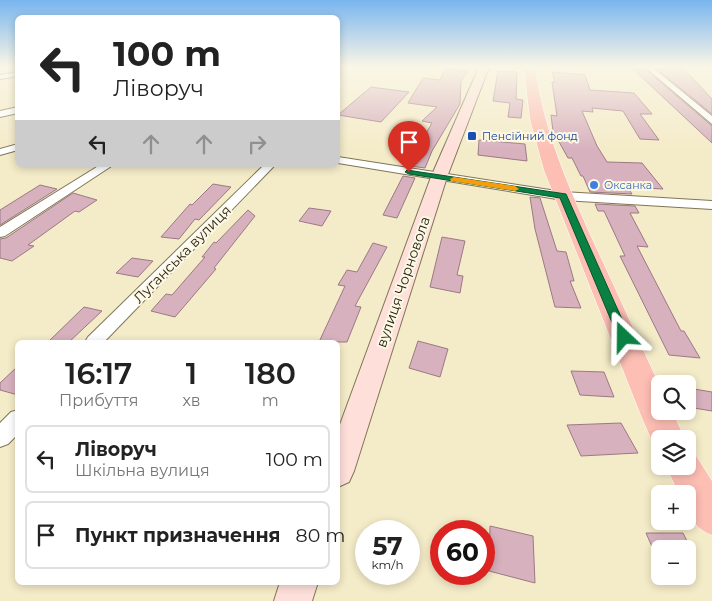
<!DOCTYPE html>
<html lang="uk">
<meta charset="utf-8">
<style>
:root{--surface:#fff;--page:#f2f2f2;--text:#222;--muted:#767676;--line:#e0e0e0}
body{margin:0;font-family:Montserrat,sans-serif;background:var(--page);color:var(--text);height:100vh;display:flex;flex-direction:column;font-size:19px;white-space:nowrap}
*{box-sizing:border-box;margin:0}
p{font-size:16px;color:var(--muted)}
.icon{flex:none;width:28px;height:28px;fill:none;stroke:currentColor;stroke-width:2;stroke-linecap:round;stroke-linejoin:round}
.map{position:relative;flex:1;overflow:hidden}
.sheet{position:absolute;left:15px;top:340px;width:325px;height:245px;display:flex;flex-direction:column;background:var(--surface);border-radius:8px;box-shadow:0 2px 8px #0003}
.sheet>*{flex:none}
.hud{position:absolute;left:15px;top:15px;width:325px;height:152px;border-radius:8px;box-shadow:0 2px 8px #0003;background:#fff;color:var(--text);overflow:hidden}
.fabs{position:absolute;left:651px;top:375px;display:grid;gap:10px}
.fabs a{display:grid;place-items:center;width:45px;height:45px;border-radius:8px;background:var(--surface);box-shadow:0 2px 8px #0003;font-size:25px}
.speed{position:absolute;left:355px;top:520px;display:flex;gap:10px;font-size:25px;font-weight:700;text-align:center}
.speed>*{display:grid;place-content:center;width:65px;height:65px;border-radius:50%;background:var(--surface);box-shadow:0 2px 8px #0003;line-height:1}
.speed small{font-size:12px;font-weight:400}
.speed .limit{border:8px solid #d22;background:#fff;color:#111}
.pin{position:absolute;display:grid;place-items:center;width:42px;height:42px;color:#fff;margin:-51px -21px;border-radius:50% 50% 50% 0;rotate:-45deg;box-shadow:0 0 5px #0007}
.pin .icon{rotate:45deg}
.me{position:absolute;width:55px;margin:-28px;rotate:337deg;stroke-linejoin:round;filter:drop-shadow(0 0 4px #0008)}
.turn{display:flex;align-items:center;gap:18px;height:105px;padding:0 15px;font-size:22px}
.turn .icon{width:65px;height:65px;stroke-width:2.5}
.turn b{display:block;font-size:35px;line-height:42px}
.lanes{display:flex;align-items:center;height:48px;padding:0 15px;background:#0003;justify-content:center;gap:25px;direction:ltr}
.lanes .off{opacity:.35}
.eta{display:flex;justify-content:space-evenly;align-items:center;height:85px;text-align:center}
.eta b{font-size:30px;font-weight:600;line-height:35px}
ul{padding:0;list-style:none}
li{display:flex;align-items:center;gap:15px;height:68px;margin:0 10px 8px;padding:0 5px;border:2px solid var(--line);border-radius:8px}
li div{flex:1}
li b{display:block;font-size:19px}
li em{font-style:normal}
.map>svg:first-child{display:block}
</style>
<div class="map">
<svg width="712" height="601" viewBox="0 0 712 601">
<rect width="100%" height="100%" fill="#f4ebc8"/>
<g fill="#d7b1be" stroke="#9c7985">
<polygon points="660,67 682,67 712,99 712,114 657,69 663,69"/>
<polygon points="632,68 644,68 712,126 712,143"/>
<polygon points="445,69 468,71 461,81 460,104 432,151 425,168 403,165 415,147 418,147 432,123 422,121 437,107 408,103 423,78 440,80"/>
<polygon points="498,71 517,72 516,99 523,100 521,118 508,117 510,103 493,101"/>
<polygon points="552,72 585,75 590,90 634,93 652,114 640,114 659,140 640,139 623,111 592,108 593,112 582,111 597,146 607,162 642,163 663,189 627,187 632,194 590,192 583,176 581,176 572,158 568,158 553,131 551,115 557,116 552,82 555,82"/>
<polygon points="371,87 409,92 381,122 338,115"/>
<polygon points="479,140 525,144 527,161 478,155"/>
<polygon points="403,176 415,178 397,218 383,215"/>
<polygon points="213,184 231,187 199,220 195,219 179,239 161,237 190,204 192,205"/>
<polygon points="40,185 57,189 0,225 0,210"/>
<polygon points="73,193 97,200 79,212 75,211 28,245 34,246 12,261 0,258 0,239 6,238"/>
<polygon points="530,197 540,198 557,251 566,252 574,281 570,281 581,308 555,307 535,229"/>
<polygon points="595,204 635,206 639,213 630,213 648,247 637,246 681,331 684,331 700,358 669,355 620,256 625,256 604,211 598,211"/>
<polygon points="309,208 331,211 322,226 299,221"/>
<polygon points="248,210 255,216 214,268 216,269 175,317 151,311 166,294 172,295 205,257 202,257 214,242 216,243"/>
<polygon points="442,237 465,241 457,275 463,276 460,293 430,287"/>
<polygon points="373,243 387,247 355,306 361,307 347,342 319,342 345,286 338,285 347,270 357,272"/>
<polygon points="132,258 153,261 138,277 116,273"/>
<polygon points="84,307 102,311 69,342 48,342"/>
<polygon points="418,341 448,349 440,377 409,368"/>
<polygon points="18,366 18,395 0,390 0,383"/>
<polygon points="571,371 604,372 614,397 580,395"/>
<polygon points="688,388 712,392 712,411 688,407"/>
<polygon points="621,423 638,453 581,456 567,425"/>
<polygon points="490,526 533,536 535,583 489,571"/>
<polygon points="646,533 683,533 691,549 653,549"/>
</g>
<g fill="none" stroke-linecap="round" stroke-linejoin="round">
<g stroke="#7f7656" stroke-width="2">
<g id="street">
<polygon points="645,67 652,67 712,116 712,124"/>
<polygon points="18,72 18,76 0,79 0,75"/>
<polygon points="18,107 18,113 0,117 0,111"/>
<polygon points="18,144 18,150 0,155 0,149"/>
<polygon points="338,157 563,192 712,201 712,209 563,200 338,163"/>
<polygon points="100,165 113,165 5,236 0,237 0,227"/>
<polygon points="264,165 275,165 104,342 85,342 88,337"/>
<polygon points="18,410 18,434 8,444 0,447 0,423 11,412"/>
</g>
</g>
<g stroke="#7f7656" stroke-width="2">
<g id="secondary">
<polygon points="479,67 489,67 447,177 354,471 349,482 338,487 338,430 431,177"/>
<polygon points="280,582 318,582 312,601 274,601"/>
</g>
</g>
<g stroke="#fff" stroke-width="1">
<g id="primary">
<path d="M524,67H535C544,134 571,193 599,254C620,299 640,343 660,387V411H672L685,439H660V451L656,450L642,418L544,170L530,119Z"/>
<path d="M688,451L695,454L712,481V535C692,527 688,515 688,494H679L666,466H688Z"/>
</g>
</g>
<use href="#street" fill="#fff" fill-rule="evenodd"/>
<use href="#secondary" fill="#fedfda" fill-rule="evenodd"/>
<use href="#primary" fill="#fdbeb4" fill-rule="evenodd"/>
</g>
<linearGradient id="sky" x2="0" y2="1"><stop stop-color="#78b5ef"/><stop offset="0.44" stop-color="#faf6e6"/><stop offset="1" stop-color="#faf6e6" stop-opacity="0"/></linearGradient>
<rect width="712" height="151" fill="url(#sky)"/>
<polygon fill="#0b8043" stroke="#07532c" points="407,170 566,194 630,337 628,340 620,340 618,337 560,198 409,174 405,172"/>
<polygon fill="#f59e0b" points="454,177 515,186 519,189 515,191 451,181 450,179"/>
<rect fill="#1a4fb4" stroke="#fdf8e3" stroke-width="2" x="467" y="131" width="10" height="10" rx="2.5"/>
<circle fill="#3f7fe0" stroke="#fdf8e3" stroke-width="2" cx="594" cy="185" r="5"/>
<g text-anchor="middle" stroke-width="4" stroke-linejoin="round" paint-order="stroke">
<g font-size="11" fill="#164399" stroke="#fdf8e3" text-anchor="start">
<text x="482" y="140">Пенсійний фонд</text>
</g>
<g font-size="11" fill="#366cbe" stroke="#fdf8e3" text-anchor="start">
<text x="604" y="189">Оксанка</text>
</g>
<g font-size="14" fill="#201c10" stroke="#fdf8e3">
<text transform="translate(182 254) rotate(-45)" y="5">Луганська вулиця</text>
<text transform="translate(403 282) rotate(-71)" y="5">вулиця Чорновола</text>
</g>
</g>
</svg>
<div class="fabs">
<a><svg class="icon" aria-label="search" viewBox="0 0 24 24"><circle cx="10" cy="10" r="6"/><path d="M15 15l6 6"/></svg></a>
<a><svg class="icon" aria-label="layers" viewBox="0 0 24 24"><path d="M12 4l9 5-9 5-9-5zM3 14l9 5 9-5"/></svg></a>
<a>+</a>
<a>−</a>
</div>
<div class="speed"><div>57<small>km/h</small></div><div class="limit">60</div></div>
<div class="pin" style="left:409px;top:172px;background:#d93025"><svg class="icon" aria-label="arrive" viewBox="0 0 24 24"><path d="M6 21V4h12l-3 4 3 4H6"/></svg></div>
<svg class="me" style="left:624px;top:337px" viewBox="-20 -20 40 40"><path d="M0-17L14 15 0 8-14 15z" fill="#0b8043" stroke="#fff" stroke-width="4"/></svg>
<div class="hud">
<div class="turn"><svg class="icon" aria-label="left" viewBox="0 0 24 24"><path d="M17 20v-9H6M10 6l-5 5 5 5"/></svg><div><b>100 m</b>Ліворуч</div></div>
<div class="lanes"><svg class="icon" aria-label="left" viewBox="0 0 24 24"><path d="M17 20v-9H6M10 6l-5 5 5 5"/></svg><svg class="icon off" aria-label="ahead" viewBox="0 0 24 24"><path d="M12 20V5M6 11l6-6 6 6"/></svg><svg class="icon off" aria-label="ahead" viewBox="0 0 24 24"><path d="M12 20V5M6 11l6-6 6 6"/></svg><svg class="icon off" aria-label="right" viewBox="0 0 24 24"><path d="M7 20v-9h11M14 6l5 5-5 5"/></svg></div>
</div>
<section class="sheet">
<div class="eta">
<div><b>16:17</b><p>Прибуття</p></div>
<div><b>1</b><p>хв</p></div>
<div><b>180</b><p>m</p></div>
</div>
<ul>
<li><svg class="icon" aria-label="left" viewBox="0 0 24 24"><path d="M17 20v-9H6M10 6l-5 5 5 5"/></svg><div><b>Ліворуч</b><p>Шкільна вулиця</p></div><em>100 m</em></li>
<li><svg class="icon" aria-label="arrive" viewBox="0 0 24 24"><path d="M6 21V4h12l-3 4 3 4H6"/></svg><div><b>Пункт призначення</b></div><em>80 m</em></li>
</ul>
</section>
</div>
